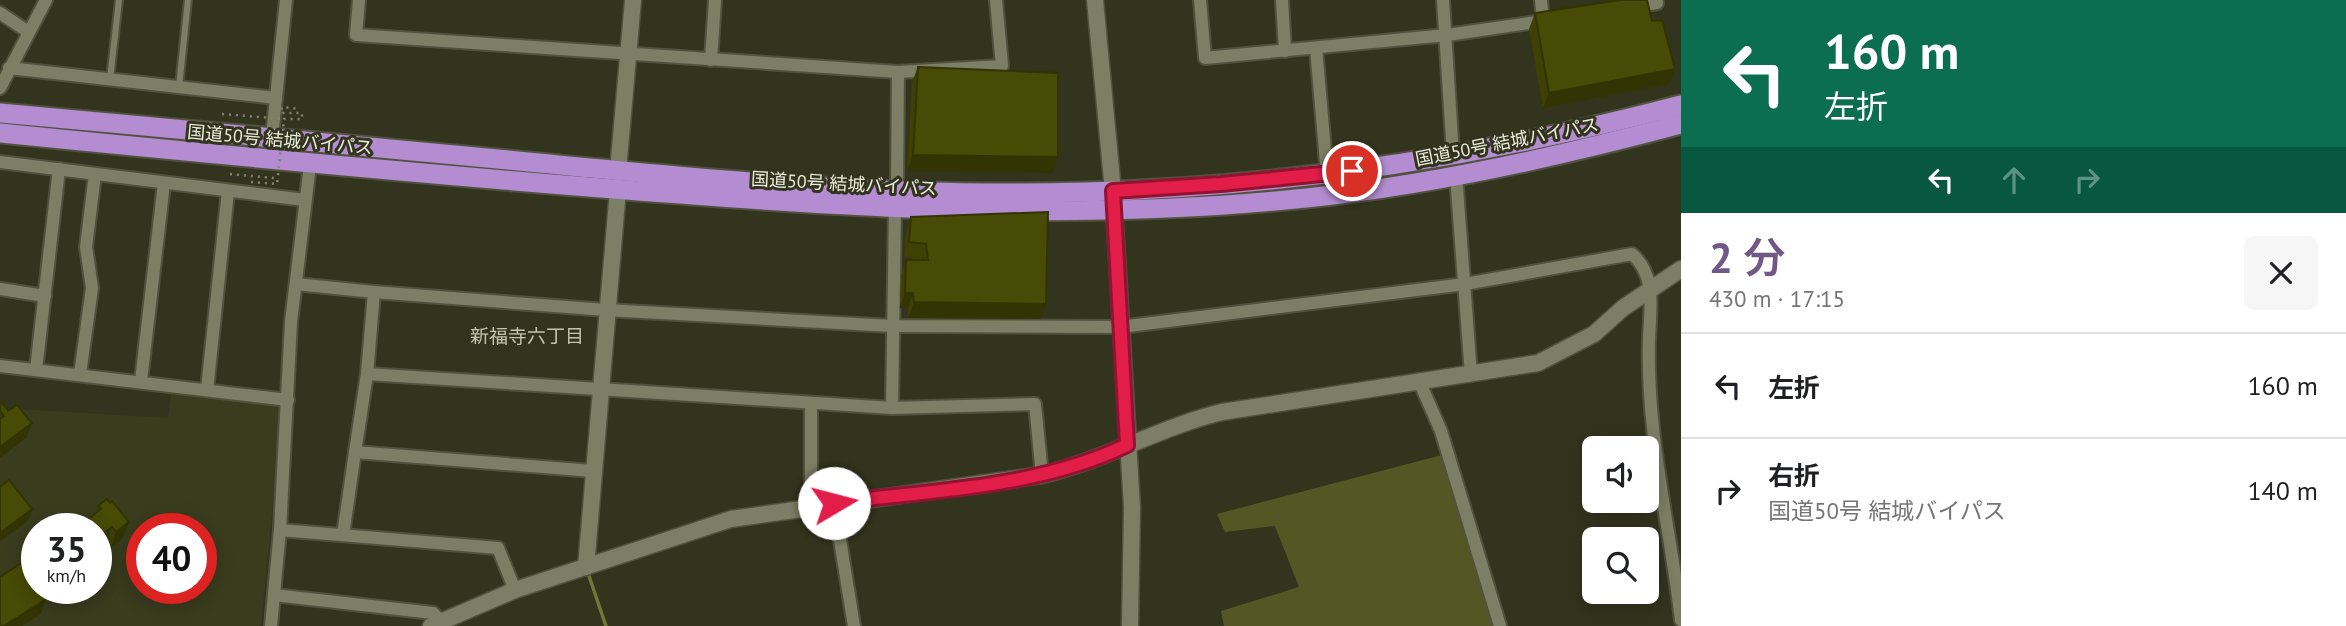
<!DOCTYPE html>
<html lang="ja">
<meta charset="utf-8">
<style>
:root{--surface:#fff;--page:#f6f6f6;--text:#202124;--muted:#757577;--line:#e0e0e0;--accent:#705986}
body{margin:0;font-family:"PT Sans","Noto Sans JP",sans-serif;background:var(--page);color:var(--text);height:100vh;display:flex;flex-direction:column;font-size:26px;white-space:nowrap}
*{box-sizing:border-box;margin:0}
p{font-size:23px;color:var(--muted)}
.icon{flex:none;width:38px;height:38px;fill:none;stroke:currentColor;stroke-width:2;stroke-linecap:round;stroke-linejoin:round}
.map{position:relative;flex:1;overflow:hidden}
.drawer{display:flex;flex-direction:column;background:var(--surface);width:665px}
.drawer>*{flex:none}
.hud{background:#0b6e4f;color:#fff;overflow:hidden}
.fabs{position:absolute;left:1582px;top:436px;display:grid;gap:14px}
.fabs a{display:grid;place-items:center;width:77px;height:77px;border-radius:10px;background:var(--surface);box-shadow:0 4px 18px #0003;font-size:35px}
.speed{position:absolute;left:21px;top:513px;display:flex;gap:14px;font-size:35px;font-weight:700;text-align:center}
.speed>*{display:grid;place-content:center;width:91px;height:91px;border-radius:50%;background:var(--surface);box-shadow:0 4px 18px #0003;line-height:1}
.speed small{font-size:18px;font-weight:400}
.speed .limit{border:10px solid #d22;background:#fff;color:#111}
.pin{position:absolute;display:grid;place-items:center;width:60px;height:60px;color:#fff;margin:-30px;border:4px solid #fff;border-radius:50%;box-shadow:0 2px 7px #0007}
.me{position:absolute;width:77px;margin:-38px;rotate:82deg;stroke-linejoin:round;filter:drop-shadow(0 0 5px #0008)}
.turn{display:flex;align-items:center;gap:24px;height:147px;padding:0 28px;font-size:32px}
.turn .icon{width:91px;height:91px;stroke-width:2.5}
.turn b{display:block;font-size:49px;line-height:60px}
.lanes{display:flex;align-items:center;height:66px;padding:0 28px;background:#0003;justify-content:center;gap:35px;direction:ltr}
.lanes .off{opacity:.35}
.round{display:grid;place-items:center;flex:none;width:74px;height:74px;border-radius:10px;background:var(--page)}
.headline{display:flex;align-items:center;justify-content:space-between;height:119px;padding:0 28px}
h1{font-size:42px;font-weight:600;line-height:52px;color:var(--accent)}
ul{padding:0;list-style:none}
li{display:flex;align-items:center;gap:21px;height:105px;padding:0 28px;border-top:2px solid var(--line)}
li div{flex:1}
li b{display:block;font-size:26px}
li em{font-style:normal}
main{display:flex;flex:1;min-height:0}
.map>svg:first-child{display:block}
</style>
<main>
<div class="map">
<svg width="1681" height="626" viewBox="0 0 1681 626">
<rect width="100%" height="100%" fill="#32341d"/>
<path fill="#3a3c1e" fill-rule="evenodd" d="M172,390L279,403L282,412L261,626H0V408L168,418ZM37,528H96V588H37ZM142,528H201V588H142Z"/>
<polygon fill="#545723" points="1442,455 1495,626 1224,626 1221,611 1299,587 1275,526 1225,532 1217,514"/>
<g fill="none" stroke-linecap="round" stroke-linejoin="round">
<polyline stroke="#717537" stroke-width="3.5" points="588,573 606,626"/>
<g stroke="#50523e" stroke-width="10">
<g id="service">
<polyline points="110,79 119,0"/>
<polyline points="179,87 188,0"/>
</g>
</g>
<g stroke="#50523e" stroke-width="16">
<g id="minor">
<polyline points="359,0 356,35 898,72 1002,66 996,0"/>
<polyline points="1200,0 1205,58 1447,35 1543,21 1541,0"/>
<polyline points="1282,0 1285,51"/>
<polyline points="1443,0 1453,155"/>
<polyline points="1633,7 1657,3 1656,0"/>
<polyline points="0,13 27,31"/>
<polyline points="1316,48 1327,174"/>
<polyline points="711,60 715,0"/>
<polyline points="9,68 276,98"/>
<polyline points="0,88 46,0"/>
<polyline points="272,137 286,0"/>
<polyline points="0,162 305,200"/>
<polyline points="1456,175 1471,375"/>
<polyline points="897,189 898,72"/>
<polyline points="296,284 374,292"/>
<polyline points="0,289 45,296"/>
<polyline points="0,366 288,400"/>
<polyline points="36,370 59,169"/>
<polyline points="80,374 92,288 86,247 95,174"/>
<polyline points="367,374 892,408 1035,404 1042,475"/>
<polyline points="141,381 164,183"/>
<polyline points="1420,383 1441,431 1500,626"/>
<polyline points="207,390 228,191"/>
<polyline points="811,403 811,505"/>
<polyline points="892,408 895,208"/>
<path d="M593,471L355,452L367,374L374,292L606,310L892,326L1120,327L1465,284L1632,254C1657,276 1650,309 1649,339C1646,433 1670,527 1681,620"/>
<polyline points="834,503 854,626"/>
<polyline points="280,530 498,548 515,590"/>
<polyline points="343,535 355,452"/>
<polyline points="274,595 433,613 441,621"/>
<polyline points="271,626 280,530 291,322 310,165"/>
</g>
</g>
<g stroke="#50523e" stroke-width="19">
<g id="tertiary">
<polyline points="1095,0 1113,191 1132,507 1130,626"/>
<polyline points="618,171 633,0"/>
<polyline points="586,567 618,189"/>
<path d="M431,626L515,590L731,519L1042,475C1105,460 1160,427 1222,412L1538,363L1594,334L1623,308L1681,269"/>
</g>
</g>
<g stroke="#50523e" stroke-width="23">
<g id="trunk">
<path d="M0,113C169,128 339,144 508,160C699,179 893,198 1085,192C1286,187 1486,156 1681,105"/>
<path d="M0,133C200,153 401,172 601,188C838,207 1069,223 1306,198C1432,185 1558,157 1681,124"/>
</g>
</g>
<polyline stroke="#838572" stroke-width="2.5" stroke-dasharray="2 5" stroke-linecap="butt" points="230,174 274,178"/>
<use href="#service" stroke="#7c7f65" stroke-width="6"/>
<use href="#minor" stroke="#7c7f65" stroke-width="12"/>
<use href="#tertiary" stroke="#7c7f65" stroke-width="16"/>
<use href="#trunk" stroke="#b38cd1" stroke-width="19"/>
<g stroke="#838572" stroke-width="2.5" stroke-dasharray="2 5" stroke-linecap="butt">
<polyline points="222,114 284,119"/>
<polyline points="251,182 277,184 284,119 302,119 302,113 281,113 282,107 300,109"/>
</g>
</g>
<g fill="#3e4004">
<polygon points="1535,13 1670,84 1543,108 1529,29"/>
<polygon points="918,67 1058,157 1053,173 907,171 912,82"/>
<polygon points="911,217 1041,319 908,318 908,308 900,308 901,275 906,260 920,260 904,257 906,232"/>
<polygon points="98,506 123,538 111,548 107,542 96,550 95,514"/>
<polygon points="37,542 37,571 28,560 33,545"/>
</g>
<g fill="#323404">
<polygon points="1675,69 1670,84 1543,108 1549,93"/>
<polygon points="913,155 1058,157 1053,173 907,171"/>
<polygon points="905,293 913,293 908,308 900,308"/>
<polygon points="914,302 1046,304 1041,319 908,318"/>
<polygon points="32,423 26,438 0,458 0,447"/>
<polygon points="32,509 28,521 0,541 0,533"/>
<polygon points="129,522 123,538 111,548 116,532"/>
<polygon points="112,527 107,542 96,550 96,539"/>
<polygon points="46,599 41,614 22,626 4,626"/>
</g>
<g fill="#484b05" stroke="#323404" stroke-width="2">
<polygon points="1620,0 1647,0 1652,21 1662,20 1675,69 1549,93 1535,13"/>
<polygon points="918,67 1058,73 1058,157 913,155"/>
<polygon points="1048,212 1046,304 914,302 913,293 905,293 906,260 928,260 926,244 909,242 911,217"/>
<polygon points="1,401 8,411 17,405 32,423 0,447 0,419 4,416 0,411"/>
<polygon points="9,480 32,509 0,533 0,487"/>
<polygon points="107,499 110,503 112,501 129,522 116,532 112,527 96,539 96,528 77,528 101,509 98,506"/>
<polygon points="23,562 37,584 37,588 39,588 46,599 4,626 0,626 0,577"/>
</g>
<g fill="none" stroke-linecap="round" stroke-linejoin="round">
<g stroke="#92132f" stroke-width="18">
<path id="route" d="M834,503C932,490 1038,488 1127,445L1113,191L1221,184L1352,171"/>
</g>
<use href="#route" stroke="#e11d48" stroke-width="12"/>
</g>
<g text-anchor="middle" stroke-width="6" stroke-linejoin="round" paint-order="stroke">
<g font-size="18" fill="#eaecde" stroke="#32341d">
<text transform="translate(280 140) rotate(5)" y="6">国道50号 結城バイパス</text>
<text transform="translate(1507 142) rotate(-11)" y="6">国道50号 結城バイパス</text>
<text transform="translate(844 184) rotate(3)" y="6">国道50号 結城バイパス</text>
</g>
<g font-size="19" fill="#c2c5a9" stroke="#32341d">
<text x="527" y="343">新福寺六丁目</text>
</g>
</g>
</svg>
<div class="fabs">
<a><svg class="icon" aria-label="sound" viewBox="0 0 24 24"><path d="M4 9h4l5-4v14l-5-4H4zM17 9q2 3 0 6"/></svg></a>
<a><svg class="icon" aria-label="search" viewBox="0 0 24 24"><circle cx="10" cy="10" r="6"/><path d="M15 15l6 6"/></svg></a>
</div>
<div class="speed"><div>35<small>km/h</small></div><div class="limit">40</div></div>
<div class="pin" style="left:1352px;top:171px;background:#d93025"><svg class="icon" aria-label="arrive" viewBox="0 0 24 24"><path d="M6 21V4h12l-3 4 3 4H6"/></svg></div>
<svg class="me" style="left:834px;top:503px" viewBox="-20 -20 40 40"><circle r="19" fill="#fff"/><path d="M0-13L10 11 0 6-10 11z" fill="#e11d48"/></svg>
</div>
<section class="drawer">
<div class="hud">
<div class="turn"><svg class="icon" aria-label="left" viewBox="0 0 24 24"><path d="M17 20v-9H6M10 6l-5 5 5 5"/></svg><div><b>160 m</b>左折</div></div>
<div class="lanes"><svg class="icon" aria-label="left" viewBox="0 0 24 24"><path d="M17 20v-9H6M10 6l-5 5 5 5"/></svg><svg class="icon off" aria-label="ahead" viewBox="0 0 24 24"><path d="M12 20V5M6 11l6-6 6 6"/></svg><svg class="icon off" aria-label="right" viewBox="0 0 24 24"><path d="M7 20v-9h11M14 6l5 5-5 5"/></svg></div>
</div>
<div class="headline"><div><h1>2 分</h1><p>430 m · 17:15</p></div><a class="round"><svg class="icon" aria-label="close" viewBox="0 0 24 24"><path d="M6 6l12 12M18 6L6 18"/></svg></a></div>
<ul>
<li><svg class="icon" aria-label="left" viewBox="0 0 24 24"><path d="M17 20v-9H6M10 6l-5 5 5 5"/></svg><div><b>左折</b></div><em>160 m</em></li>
<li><svg class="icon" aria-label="right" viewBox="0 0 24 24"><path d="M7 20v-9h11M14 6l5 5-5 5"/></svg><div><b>右折</b><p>国道50号 結城バイパス</p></div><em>140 m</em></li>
</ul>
</section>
</main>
